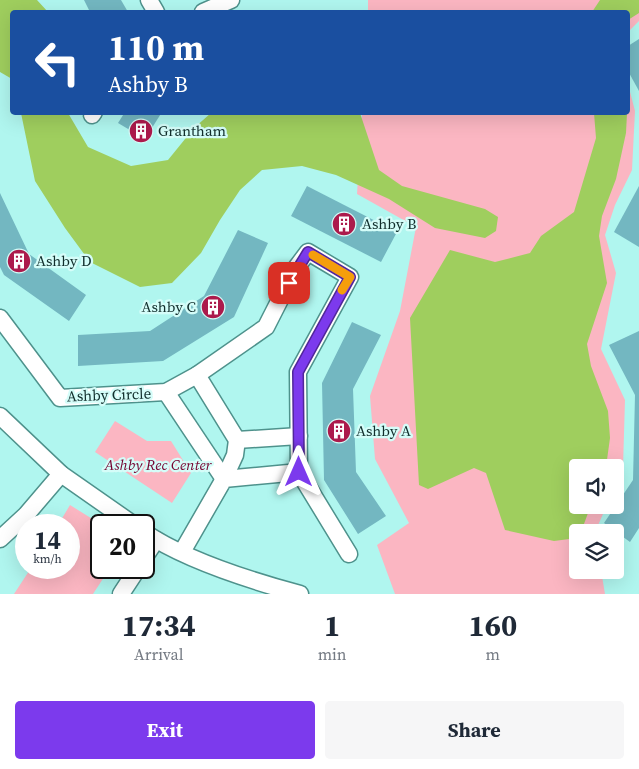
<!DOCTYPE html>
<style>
:root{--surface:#fff;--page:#f6f6f7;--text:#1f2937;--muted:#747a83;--accent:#7c3aed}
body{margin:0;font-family:"Source Serif 4",serif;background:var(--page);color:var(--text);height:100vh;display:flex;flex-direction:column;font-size:19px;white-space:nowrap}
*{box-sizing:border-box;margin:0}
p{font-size:16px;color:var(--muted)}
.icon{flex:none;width:28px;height:28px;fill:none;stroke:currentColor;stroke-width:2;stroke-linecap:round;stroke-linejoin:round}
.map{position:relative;height:594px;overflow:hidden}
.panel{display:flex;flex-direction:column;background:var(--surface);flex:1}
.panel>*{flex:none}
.banner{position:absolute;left:10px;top:10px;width:620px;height:105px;border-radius:5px;box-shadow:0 5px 20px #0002;background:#1a4fa0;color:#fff;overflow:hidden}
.fabs{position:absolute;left:569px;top:459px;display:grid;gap:10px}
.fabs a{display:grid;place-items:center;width:55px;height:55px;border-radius:5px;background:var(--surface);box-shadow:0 5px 20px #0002;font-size:25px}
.speed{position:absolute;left:15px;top:514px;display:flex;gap:10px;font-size:25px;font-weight:700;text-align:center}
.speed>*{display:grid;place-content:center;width:65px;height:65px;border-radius:50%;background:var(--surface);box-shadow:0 5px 20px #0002;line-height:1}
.speed small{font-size:12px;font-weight:400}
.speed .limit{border:2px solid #111;border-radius:8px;background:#fff;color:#111}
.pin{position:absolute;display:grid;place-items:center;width:42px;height:42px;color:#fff;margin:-21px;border-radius:10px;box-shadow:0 2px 8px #0006}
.me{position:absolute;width:55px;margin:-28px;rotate:0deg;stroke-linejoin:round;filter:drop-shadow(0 0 4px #0008)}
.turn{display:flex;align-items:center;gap:18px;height:105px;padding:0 15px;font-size:22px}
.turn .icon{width:65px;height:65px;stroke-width:2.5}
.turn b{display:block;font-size:35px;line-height:42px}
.eta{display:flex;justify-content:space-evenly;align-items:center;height:85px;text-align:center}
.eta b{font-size:30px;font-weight:700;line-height:35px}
.button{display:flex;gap:10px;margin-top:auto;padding:10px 15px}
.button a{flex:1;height:58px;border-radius:5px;background:var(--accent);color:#fff;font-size:20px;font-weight:700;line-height:58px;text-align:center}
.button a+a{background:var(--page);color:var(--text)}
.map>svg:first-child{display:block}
</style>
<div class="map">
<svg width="639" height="594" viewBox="0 0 639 594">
<rect width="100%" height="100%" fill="#b0f6ef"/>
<g fill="#fbb6c2">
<polygon points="368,0 639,0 639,21 628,32 628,12 368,12"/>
<polygon points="628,84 635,111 632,170 615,205 605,235 616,273 601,349 625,400 623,467 615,485 615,468 578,468 578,505 607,505 595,532 578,532 578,570 601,570 605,594 395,594 377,545 409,523 375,459 370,396 400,311 416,227 357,194 362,113 628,112"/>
<polygon points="115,421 147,441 171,441 191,473 172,503 95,452"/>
<polygon points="70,505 102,525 101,568 110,568 93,594 14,594 31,568 69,568 69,525 58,525"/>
</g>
<g fill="#9fce5e">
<polygon points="0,0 37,0 48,12 12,12 12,79 0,72"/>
<polygon points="600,0 639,0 639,13 628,20 628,12 592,12"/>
<polygon points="21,113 68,113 88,147 131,166 168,160 194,128 211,113 360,113 379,170 402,186 485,209 498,217 496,231 485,238 435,228 389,199 336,175 302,166 262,170 240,190 220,220 201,253 172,283 140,287 90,262 65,228 35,181"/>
<polygon points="594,113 627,113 626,133 616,179 602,216 599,236 607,283 587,344 591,366 608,411 610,438 606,467 578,468 578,505 591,505 581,532 578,532 577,538 554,541 505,530 486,473 474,468 428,489 419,485 410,318 450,250 495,262 530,253 541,236 574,212 596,138"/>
</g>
<g fill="#73b7c1">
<polygon points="84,0 121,0 128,12 90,12"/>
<polygon points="639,39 639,91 628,71 628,46"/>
<polygon points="125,112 162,112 145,139 118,123"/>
<polygon points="307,186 397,232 381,262 291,216"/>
<polygon points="639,186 639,247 614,232"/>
<polygon points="0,193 29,254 86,295 69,321 4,275 0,267"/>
<polygon points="238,230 268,243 234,317 163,361 78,366 78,335 150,331 204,296"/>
<polygon points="352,322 381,335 353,389 356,472 386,516 358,534 324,480 322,383"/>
<polygon points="639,331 639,528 630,542 604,523 633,480 635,395 609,345"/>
</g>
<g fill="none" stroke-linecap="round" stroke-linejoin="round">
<g stroke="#4e928c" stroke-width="19">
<g id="minor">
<polyline points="149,0 156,12"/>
<polyline points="203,12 231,0"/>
<polyline points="92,115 94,112"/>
<polyline points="0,318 60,398 166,392 197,375 266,327 296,268 308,252 350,277 298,372 299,472 349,554"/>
<polyline points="197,375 237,440 235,455 224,479"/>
<polyline points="166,392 224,479"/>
<polyline points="0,416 61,474 134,525"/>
<polyline points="237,440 299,436"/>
<path d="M144,532C185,560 252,581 300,594"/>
<polyline points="0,539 26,515 61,474"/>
<polyline points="182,552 224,479 299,472"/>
<polyline points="144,558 156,540"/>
<polyline points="121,594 138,568"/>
</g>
</g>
<use href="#minor" stroke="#fff" stroke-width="16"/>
</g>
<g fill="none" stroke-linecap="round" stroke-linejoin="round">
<g stroke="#51269a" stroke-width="12">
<polyline id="route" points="289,283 308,252 350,277 298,372 299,472"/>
</g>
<use href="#route" stroke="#7c3aed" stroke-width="9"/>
<polyline stroke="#f59e0b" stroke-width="9" points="313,255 350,277 342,290"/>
</g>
<defs>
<g id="building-disc" transform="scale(1.25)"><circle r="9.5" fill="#ac1a4c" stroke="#d5fdf9"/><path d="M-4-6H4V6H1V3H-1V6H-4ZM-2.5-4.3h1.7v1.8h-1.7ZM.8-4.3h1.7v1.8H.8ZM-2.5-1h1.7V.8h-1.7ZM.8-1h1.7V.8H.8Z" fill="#fff"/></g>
</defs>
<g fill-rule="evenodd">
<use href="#building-disc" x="141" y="131"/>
<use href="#building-disc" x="344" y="224"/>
<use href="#building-disc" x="19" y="261"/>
<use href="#building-disc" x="213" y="307"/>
<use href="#building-disc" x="339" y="431"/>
</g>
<g text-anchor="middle" stroke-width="4.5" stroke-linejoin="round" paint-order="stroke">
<g font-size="15" fill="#112e2c" stroke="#d5fdf9" text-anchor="start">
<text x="158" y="136">Grantham</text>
<text x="362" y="229">Ashby B</text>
<text x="36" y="266">Ashby D</text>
<text x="196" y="312" text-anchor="end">Ashby C</text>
<text x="356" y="436">Ashby A</text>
</g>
<g font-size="15" fill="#112e2c" stroke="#d5fdf9">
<text transform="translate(109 395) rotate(-2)" y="5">Ashby Circle</text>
</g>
<g font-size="15" font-style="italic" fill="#75012e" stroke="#d5fdf9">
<text x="158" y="470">Ashby Rec Center</text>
</g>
</g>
</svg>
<div class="fabs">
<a><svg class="icon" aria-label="sound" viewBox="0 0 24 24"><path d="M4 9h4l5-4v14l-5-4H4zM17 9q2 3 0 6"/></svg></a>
<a><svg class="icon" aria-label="layers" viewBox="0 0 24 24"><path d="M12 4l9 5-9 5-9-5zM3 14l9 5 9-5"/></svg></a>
</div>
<div class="speed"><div>14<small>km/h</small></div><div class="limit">20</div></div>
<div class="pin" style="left:289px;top:283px;background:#d93025"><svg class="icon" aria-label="arrive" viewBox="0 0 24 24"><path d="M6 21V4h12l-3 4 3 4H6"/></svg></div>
<svg class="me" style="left:299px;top:472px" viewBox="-20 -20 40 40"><path d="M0-17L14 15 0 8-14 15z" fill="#7c3aed" stroke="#fff" stroke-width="4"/></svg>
<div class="banner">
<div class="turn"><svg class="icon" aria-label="left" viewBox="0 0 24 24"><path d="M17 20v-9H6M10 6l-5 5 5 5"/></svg><div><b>110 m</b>Ashby B</div></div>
</div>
</div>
<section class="panel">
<div class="eta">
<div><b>17:34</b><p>Arrival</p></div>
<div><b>1</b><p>min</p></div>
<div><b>160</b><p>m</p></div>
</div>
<div class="button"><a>Exit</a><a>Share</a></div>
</section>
